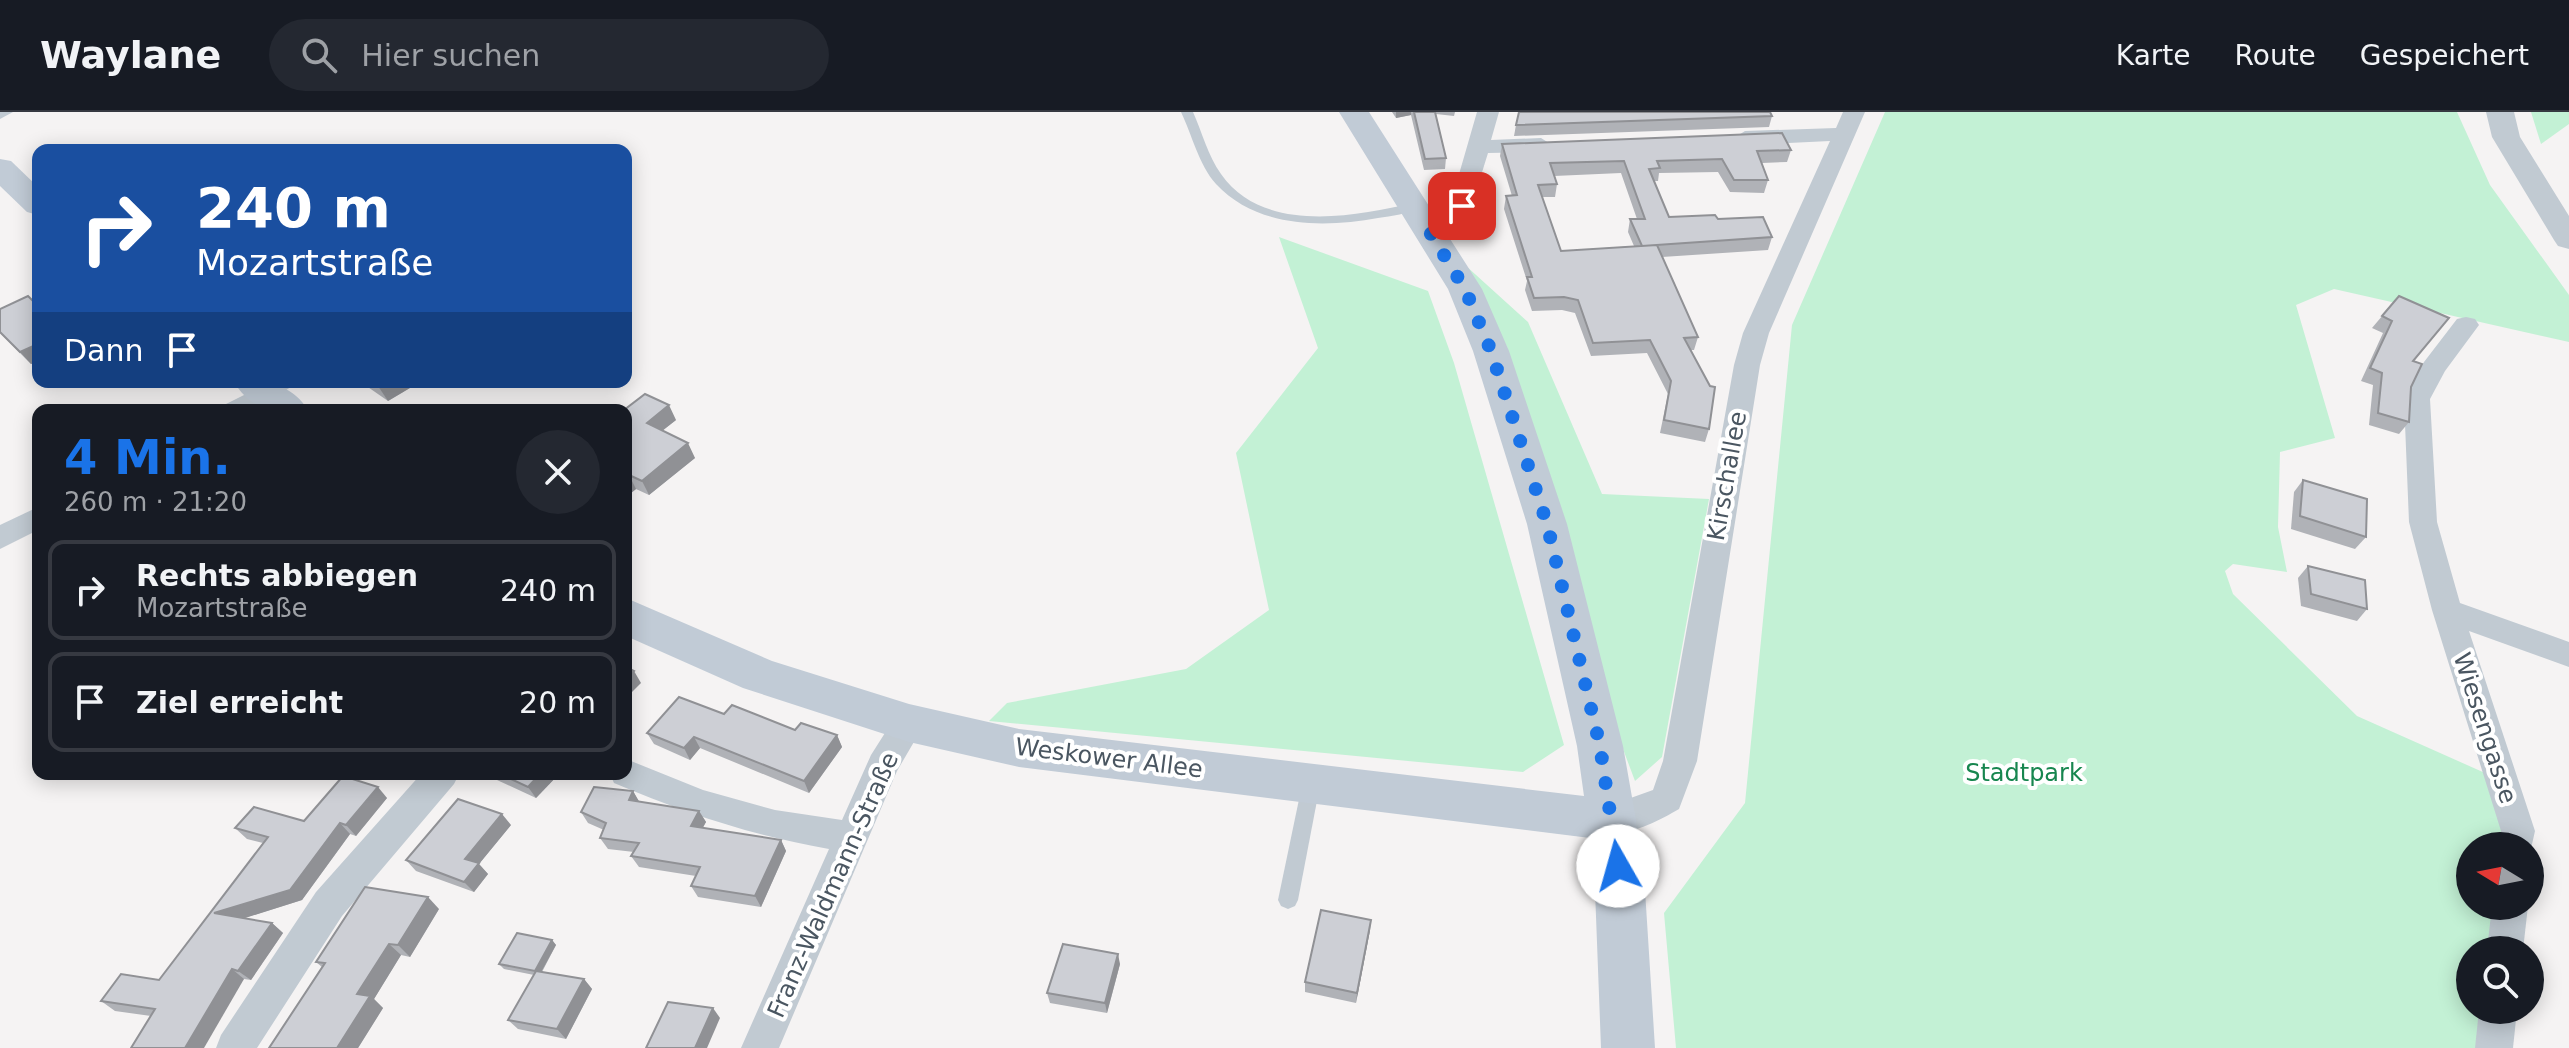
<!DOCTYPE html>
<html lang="de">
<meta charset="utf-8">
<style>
:root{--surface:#171b24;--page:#242831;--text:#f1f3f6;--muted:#9ea1a6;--line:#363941;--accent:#1a73e8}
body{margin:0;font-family:"DejaVu Sans",sans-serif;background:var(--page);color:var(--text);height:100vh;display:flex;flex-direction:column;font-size:30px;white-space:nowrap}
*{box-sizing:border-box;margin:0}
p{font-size:26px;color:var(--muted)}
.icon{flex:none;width:44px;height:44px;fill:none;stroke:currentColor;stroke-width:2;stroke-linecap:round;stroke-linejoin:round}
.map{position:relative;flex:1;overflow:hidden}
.details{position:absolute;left:32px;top:292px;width:600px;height:376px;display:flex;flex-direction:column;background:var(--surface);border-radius:16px;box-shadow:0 4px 20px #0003}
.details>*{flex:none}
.guide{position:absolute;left:32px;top:32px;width:600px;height:244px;border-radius:16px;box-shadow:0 4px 20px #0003;background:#1a4fa0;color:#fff;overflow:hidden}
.needle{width:52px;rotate:280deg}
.tools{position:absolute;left:2456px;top:720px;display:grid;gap:16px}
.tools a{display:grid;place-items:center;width:88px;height:88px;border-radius:50%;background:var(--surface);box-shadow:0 4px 20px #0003;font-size:40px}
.pin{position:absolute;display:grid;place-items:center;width:68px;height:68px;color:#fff;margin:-34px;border-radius:16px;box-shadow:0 4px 12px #0006}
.me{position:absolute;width:88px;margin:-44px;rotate:353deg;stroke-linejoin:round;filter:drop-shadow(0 0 6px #0008)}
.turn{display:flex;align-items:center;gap:28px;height:168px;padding:0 32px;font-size:36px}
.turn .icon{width:104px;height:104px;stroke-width:2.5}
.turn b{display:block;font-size:56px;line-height:68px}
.then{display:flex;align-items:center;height:76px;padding:0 32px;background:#0003;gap:16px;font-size:30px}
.round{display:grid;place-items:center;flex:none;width:84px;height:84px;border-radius:42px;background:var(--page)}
.overview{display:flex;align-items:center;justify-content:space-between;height:136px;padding:0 32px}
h1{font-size:48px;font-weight:800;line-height:60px;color:var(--accent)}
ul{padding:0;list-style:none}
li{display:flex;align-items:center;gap:24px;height:100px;margin:0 16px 12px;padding:0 16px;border:4px solid var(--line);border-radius:16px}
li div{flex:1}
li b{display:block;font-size:30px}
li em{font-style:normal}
header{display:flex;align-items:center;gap:48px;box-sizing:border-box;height:112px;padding:0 40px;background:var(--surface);border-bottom:2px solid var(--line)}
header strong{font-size:38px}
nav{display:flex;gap:44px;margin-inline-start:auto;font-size:28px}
.search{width:560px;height:72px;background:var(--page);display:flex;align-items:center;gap:20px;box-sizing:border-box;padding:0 28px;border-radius:44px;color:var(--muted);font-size:30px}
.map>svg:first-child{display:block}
</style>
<header>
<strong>Waylane</strong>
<div class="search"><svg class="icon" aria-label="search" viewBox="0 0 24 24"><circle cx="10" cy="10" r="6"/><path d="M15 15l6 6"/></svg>Hier suchen</div>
<nav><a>Karte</a><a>Route</a><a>Gespeichert</a></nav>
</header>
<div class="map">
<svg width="2569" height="936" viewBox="0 0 2569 936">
<rect width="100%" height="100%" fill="#f5f3f3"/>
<g fill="#c3f1d5">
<polygon points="1885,0 2457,0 2490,73 2569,183 2569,230 2334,177 2296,193 2335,326 2280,340 2278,415 2287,460 2233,452 2225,459 2233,482 2357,604 2494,665 2510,734 2470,734 2470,794 2502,794 2497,838 2470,838 2470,898 2489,898 2485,936 1676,936 1664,801 1745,691 1792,213"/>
<polygon points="2531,0 2569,0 2569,12 2541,32"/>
<polygon points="1279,125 1428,179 1454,251 1564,633 1523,660 989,609 1007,591 1186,557 1269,498 1236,341 1318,236"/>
<polygon points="1465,153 1528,210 1602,382 1709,387 1662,645 1635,669 1623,637 1507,235"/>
</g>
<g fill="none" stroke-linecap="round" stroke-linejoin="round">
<g fill="#c1cad2" fill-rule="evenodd">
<polygon points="0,0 13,0 0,7"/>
<path d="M1181,0H1193C1202,20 1208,44 1221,62C1263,122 1353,105 1413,91L1419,95C1409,102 1391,104 1378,106C1323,116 1257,116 1216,72C1199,53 1192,23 1181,0Z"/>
<polygon points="281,270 299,270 273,286 263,286 261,283"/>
<polygon points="1311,665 1317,668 1320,673 1298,788 1295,794 1288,797 1281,794 1278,788 1302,673 1305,668"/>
</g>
<g fill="#c1cad2" fill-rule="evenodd">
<polygon points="1477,0 1499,0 1491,28 1541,26 1552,33 1541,40 1488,41 1470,99 1434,119 1418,119 1414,114 1418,109 1451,90"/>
<path d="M1843,0H1865L1769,221L1760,253L1697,649L1679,697C1657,710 1624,727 1600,719L1595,708L1600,697L1653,678L1663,649L1734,253L1743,221L1830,29L1745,33L1734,26L1745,19L1836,16Z"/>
<polygon points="2466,205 2475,207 2479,213 2445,259 2430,287 2437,410 2460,491 2569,530 2569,555 2469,519 2535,719 2530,741 2530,734 2499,734 2501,719 2432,498 2409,410 2404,287 2424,250 2457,207"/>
<path d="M266,272L275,275L279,281C267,301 242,298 222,298L226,292Z"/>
<polygon points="38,395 38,418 0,437 0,413"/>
<path d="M909,598L921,602L925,611L897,659L779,936H741L829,737C753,724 685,701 614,671L610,662H626V647L703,678L775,698L842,708L871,643L897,602Z"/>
<polygon points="421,662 459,662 454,672 342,804 257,936 216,936 221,923 316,780"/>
<polygon points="2492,794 2528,794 2523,838 2487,838"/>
<polygon points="2479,898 2517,898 2513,936 2475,936"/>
</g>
<polygon fill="#c1cad2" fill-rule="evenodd" points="2486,0 2514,0 2520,25 2569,104 2569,137 2558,134 2554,128 2492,25"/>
<g fill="#c1cbd6" fill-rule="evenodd">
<polygon points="1339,0 1369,0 1482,177 1509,239 1567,412 1623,634 1636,708 1645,778 1655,936 1601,936 1595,778 1590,726 1019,655 909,630 743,576 626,524 626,486 772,549 909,592 1019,617 1584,684 1577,634 1527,412 1473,239 1448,177"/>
<polygon points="0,47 11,49 38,75 38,103 27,100 0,74"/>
<path d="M234,270C264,270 290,269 308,298C275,298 253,301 234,270Z"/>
</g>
</g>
<g fill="#b0b2b7" fill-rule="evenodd">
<polygon points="1392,0 1455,0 1454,4 1436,2 1446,46 1445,57 1424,58 1411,3 1396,6"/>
<polygon points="1772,4 1769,15 1514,24 1516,13"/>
<path d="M1502,32L1791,38L1787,50L1762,51L1768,68L1764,81L1730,80L1718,60L1659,61L1658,69H1654L1669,105L1718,107L1772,125L1768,138L1662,145L1698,225L1694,238H1691L1709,317L1705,330L1660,321L1668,282L1647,241L1591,244L1575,201L1562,198L1532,199L1525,178L1527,169L1504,97L1506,84H1512L1500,44ZM1621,61L1637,107H1630L1628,120L1634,134L1561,139L1542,85H1555L1557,72L1554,64Z"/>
<polygon points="2399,184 2413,249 2409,310 2399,322 2369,313 2373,273 2361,269 2383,221 2372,216"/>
<polygon points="38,194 38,249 31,252 0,221 0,197"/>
<polygon points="363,270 420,270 388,289 365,273"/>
<polygon points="626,298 676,308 662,319 695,346 649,383 636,377 626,385"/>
<polygon points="2303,368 2366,425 2355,437 2291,417 2294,380"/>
<polygon points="2308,454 2367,497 2357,509 2301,494 2298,466"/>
<polygon points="724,602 795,618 837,623 842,635 809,681 700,636 690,648 654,632 647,621"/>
<polygon points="336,662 357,662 352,667 387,686 356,724 350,722 302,788 244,806 272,811 283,821 251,868 244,867 151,904 115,899 101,889 159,868 263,731 247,727 235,716 304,709 343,664"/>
<polygon points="484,662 559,662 536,686"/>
<polygon points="633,679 639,690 699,699 706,710 702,716 781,728 786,739 761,795 698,785 691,774 696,764 639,755 631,744 634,740 608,737 600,726 604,718 588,711 581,700"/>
<polygon points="511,713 479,752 488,762 474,780 416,759 406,748"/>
<polygon points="439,797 410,845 401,843 374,887 383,896 358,936 269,936 322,855 316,850"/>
<polygon points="1370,818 1356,891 1305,880 1305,870"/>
<polygon points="552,828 556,833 542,860 584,867 592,877 566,927 518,917 508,908 534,863 504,857 499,852"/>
<polygon points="1120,852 1107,901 1050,891 1047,881"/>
</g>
<g fill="#909195">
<polygon points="1396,0 1411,0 1411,3 1396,6"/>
<polygon points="38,232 38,249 31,252 20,240"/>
<polygon points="386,270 420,270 388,289 378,274"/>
<polygon points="669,293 676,308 653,326 647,311"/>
<polygon points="688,331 695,346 649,383 642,369"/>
<polygon points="629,363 636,377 626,385 626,365"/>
<polygon points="634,559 641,571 626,586 626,567"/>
<polygon points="837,623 842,635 809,681 804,669"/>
<polygon points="694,625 700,636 690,648 684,636"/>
<polygon points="346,662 357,662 351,668"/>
<polygon points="540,662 559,662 536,686 528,675"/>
<polygon points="378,675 387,686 356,724 346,713"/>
<polygon points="633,679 640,691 629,688"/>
<polygon points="699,699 706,710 698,725 691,714"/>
<polygon points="502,702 511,713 479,752 488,762 474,780 464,770 465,747"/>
<polygon points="340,711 350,722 302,788 226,812 214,801"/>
<polygon points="781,728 786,739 761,795 755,784"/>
<polygon points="428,785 439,797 410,845 398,833"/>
<polygon points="1371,808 1370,818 1356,891 1357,881"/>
<polygon points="272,811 283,821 251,868 238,859"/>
<polygon points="552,828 556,833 539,864 535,859"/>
<polygon points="389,832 401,843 374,887 383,896 358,936 337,936 357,882"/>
<polygon points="1118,842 1120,852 1107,901 1105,891"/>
<polygon points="232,857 244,867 204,936 185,936"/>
<polygon points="584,867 592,877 566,927 557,917"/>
<polygon points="713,896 720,906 707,936 695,936"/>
</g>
<g fill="#cdcfd5" stroke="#909195" stroke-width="2">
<polygon points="1414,0 1435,0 1446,46 1425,47"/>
<polygon points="1519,0 1770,0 1772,4 1516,13"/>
<polygon points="1782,21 1791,38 1757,39 1768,68 1734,68 1722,47 1657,49 1660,56 1649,57 1669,105 1715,103 1718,107 1763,105 1772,125 1642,134 1630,107 1645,107 1624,49 1550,51 1557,72 1538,73 1561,139 1657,133 1698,225 1684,226 1710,274 1715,275 1709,317 1664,308 1671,269 1650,228 1593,231 1578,188 1564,185 1534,186 1527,165 1532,165 1506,84 1517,83 1502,32"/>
<polygon points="28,184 38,194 38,232 20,240 0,220 0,197"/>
<polygon points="2399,184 2449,206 2413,249 2422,252 2411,275 2409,310 2378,301 2382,261 2370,256 2392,209 2382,204"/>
<polygon points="372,270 386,270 378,274"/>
<polygon points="645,282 669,293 647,311 688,331 642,369 629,363 626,365 626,298 624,298"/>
<polygon points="2303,368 2367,387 2366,425 2300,404"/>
<polygon points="2308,454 2365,468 2367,497 2311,482"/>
<polygon points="626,555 634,559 626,567"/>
<polygon points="679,585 724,602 732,593 795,618 801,611 837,623 804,669 694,625 684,636 647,621"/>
<polygon points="500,662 540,662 528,675"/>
<polygon points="343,664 378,675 346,713 340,711 290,778 214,801 272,811 238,859 232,857 185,936 131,936 155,897 101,889 121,862 159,868 268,725 235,716 254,695 304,709"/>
<polygon points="594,675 633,679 629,688 699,699 691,714 781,728 755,784 691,774 700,755 631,744 639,731 600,726 606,711 581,700"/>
<polygon points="458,687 502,702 465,747 479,751 464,770 406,748"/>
<polygon points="365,775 428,785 398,833 389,832 357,882 370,884 337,936 269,936 325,851 316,850"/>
<polygon points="1321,798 1371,808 1357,881 1305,870"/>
<polygon points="517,821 552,828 535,859 499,852"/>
<polygon points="1063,832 1118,842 1105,891 1047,881"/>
<polygon points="536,859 584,867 557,917 508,908"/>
<polygon points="668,890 713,896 695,936 646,936"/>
</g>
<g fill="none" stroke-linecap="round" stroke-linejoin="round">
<polyline stroke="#1a73e8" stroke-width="14" stroke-dasharray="0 25.2" points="1462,94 1426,114 1465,177 1491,239 1547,412 1600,634 1618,754"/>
</g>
<g text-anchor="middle" stroke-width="8" stroke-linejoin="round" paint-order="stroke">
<g font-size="24" fill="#4a5661" stroke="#fff">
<text transform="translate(1727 364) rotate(-80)" y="8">Kirschallee</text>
<text transform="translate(2485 616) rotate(72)" y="8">Wiesengasse</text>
<text transform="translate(1109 646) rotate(7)" y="8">Weskower Allee</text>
<text transform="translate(833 773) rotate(-66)" y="8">Franz-Waldmann-Straße</text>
</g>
<g font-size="24" fill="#17864f" stroke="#fff">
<text x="2024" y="669">Stadtpark</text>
</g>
</g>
</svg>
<div class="tools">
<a><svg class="needle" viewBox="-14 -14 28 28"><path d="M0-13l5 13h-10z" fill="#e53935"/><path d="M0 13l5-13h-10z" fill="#9ea1a6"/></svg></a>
<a><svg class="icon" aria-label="search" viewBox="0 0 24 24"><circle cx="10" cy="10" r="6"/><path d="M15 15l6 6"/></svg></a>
</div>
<div class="pin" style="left:1462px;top:94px;background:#d93025"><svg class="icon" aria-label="arrive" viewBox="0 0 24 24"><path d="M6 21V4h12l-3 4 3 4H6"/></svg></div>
<svg class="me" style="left:1618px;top:754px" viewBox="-20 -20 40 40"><circle r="19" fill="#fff"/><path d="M0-13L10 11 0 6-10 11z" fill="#1a73e8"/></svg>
<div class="guide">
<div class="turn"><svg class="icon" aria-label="right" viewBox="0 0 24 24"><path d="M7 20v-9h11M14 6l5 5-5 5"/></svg><div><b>240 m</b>Mozartstraße</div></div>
<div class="then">Dann<svg class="icon" aria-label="arrive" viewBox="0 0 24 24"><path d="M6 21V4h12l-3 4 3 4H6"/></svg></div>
</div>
<section class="details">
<div class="overview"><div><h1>4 Min.</h1><p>260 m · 21:20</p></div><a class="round"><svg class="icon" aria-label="close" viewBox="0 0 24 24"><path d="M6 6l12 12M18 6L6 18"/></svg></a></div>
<ul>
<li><svg class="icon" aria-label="right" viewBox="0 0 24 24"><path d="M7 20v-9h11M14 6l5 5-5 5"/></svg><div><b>Rechts abbiegen</b><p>Mozartstraße</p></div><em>240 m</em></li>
<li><svg class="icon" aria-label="arrive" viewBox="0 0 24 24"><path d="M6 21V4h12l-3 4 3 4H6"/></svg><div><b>Ziel erreicht</b></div><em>20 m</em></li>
</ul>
</section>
</div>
